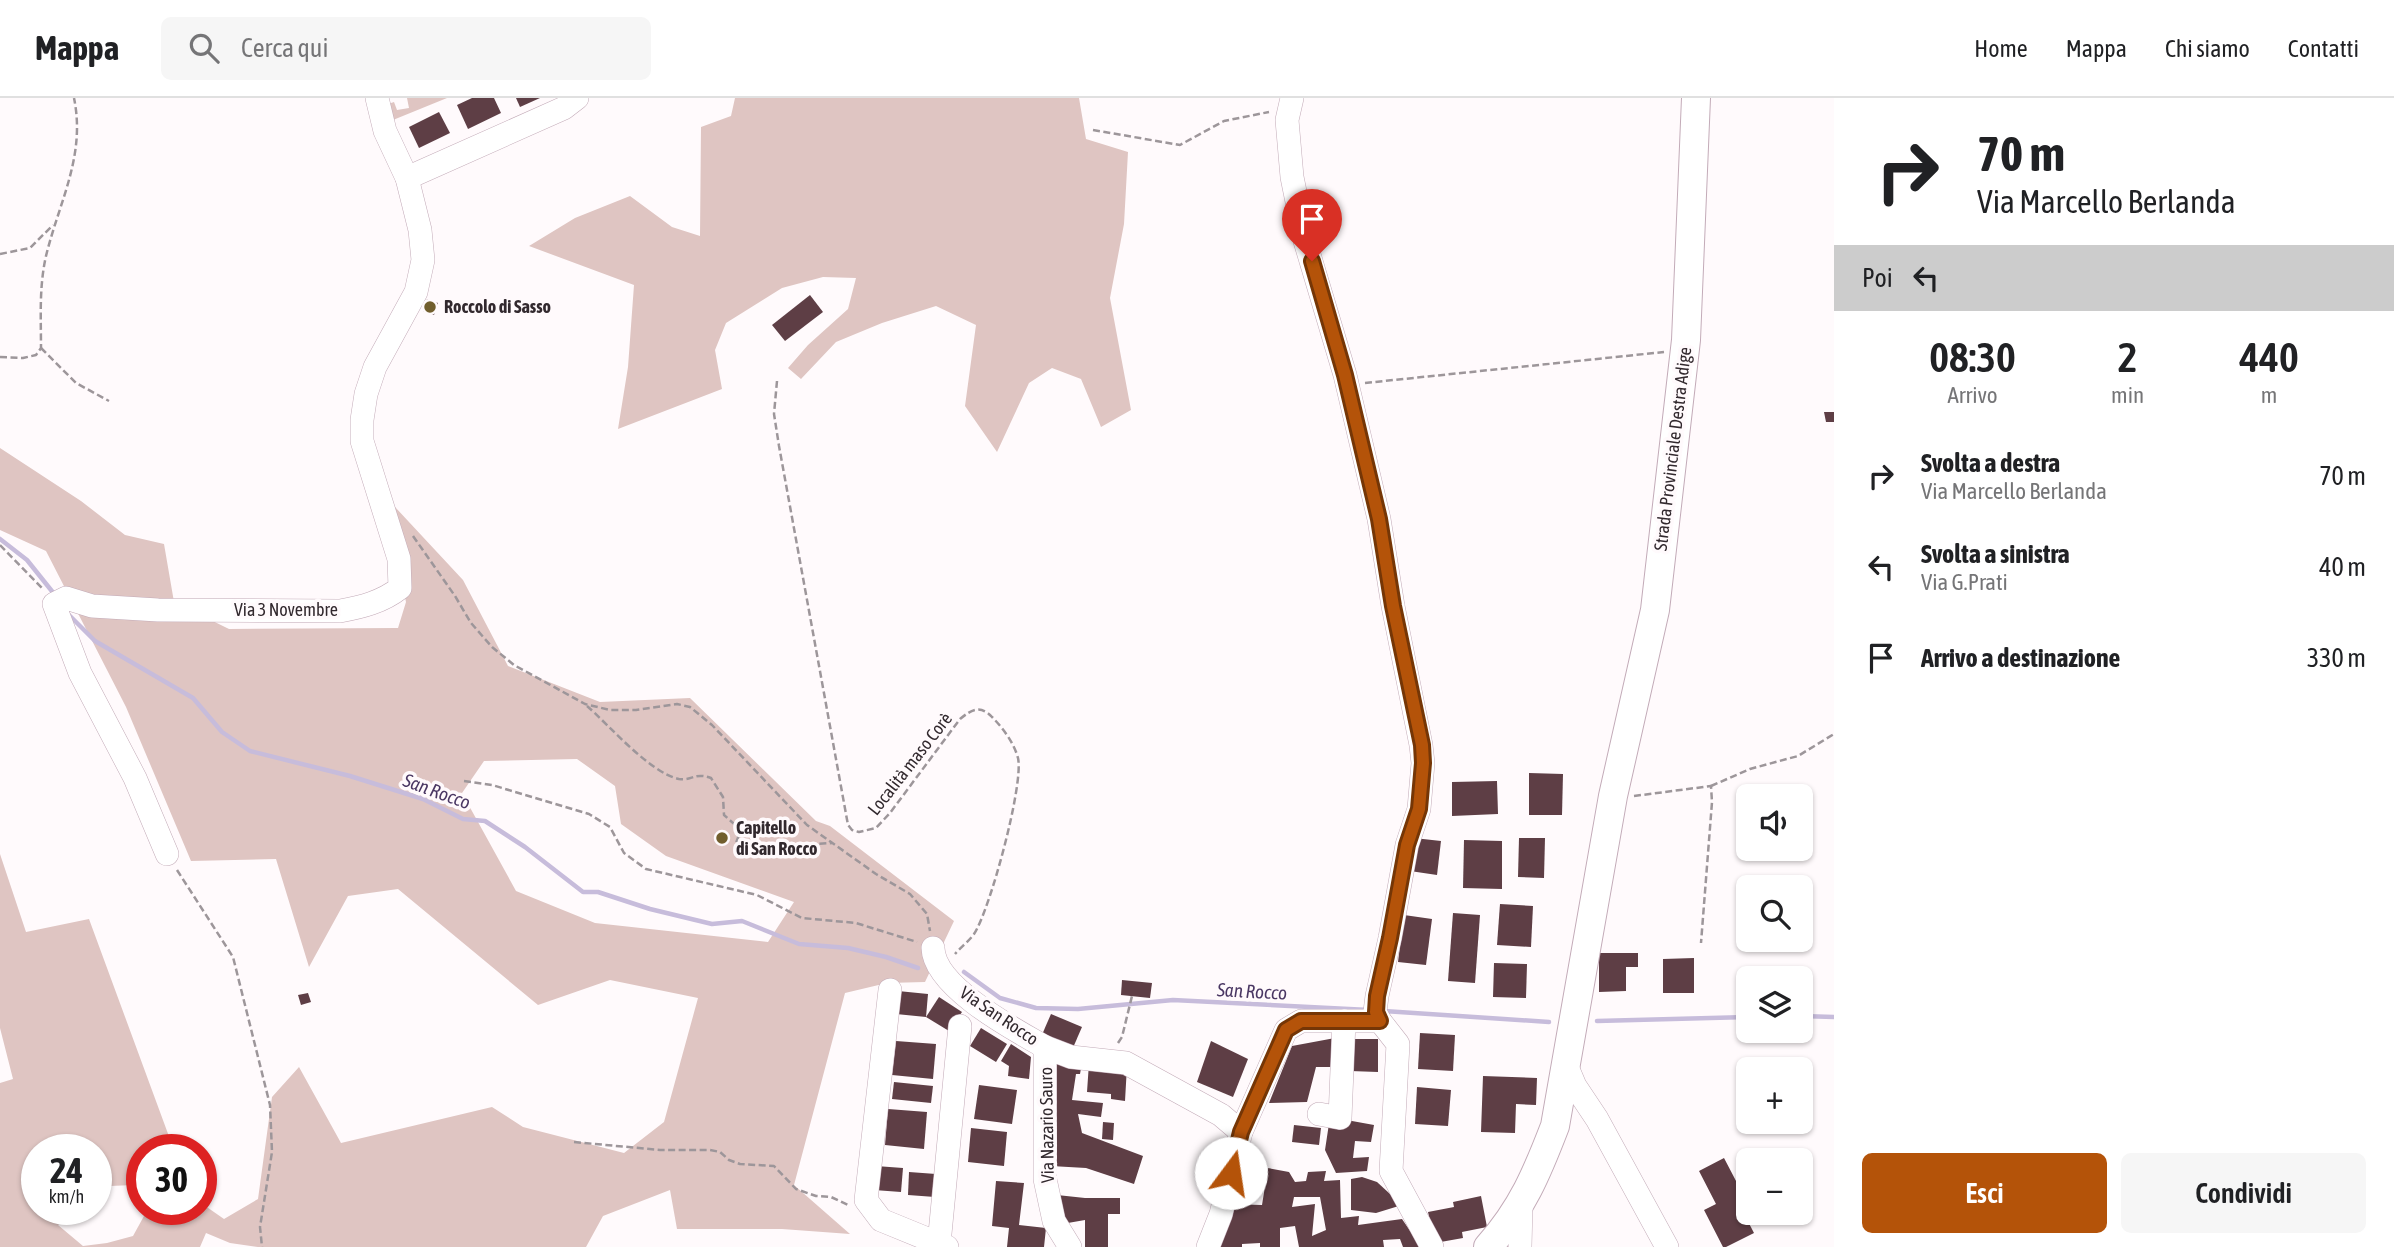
<!DOCTYPE html>
<html lang="it">
<meta charset="utf-8">
<style>
:root{--surface:#fff;--page:#f6f6f6;--text:#202124;--muted:#757577;--line:#e0e0e0;--accent:#b45309}
body{margin:0;font-family:"Asap Condensed",sans-serif;background:var(--page);color:var(--text);height:100vh;display:flex;flex-direction:column;font-size:26px;white-space:nowrap}
*{box-sizing:border-box;margin:0}
p{font-size:23px;color:var(--muted)}
.icon{flex:none;width:38px;height:38px;fill:none;stroke:currentColor;stroke-width:2;stroke-linecap:round;stroke-linejoin:round}
.map{position:relative;flex:1;overflow:hidden}
.sheet{display:flex;flex-direction:column;background:var(--surface);width:560px}
.sheet>*{flex:none}
.guide{background:#fff;color:var(--text);overflow:hidden}
.buttons{position:absolute;left:1736px;top:686px;display:grid;gap:14px}
.buttons a{display:grid;place-items:center;width:77px;height:77px;border-radius:10px;background:var(--surface);box-shadow:0 2px 5px #0004;font-size:35px}
.speed{position:absolute;left:21px;top:1036px;display:flex;gap:14px;font-size:35px;font-weight:700;text-align:center}
.speed>*{display:grid;place-content:center;width:91px;height:91px;border-radius:50%;background:var(--surface);box-shadow:0 2px 5px #0004;line-height:1}
.speed small{font-size:18px;font-weight:400}
.speed .limit{border:10px solid #d22;background:#fff;color:#111}
.pin{position:absolute;display:grid;place-items:center;width:60px;height:60px;color:#fff;margin:-72px -30px;border-radius:50% 50% 50% 0;rotate:-45deg;box-shadow:0 0 7px #0007}
.pin .icon{rotate:45deg}
.me{position:absolute;width:77px;margin:-38px;rotate:14deg;stroke-linejoin:round;filter:drop-shadow(0 0 5px #0008)}
.turn{display:flex;align-items:center;gap:24px;height:147px;padding:0 28px;font-size:32px}
.turn .icon{width:91px;height:91px;stroke-width:2.5}
.turn b{display:block;font-size:49px;line-height:60px}
.then{display:flex;align-items:center;height:66px;padding:0 28px;background:#0003;gap:14px;font-size:26px}
.eta{display:flex;justify-content:space-evenly;align-items:center;height:119px;text-align:center}
.eta b{font-size:42px;font-weight:600;line-height:49px}
.primary-button{display:flex;gap:14px;margin-top:auto;padding:14px 28px}
.primary-button a{flex:1;height:80px;border-radius:10px;background:var(--accent);color:#fff;font-size:28px;font-weight:600;line-height:80px;text-align:center}
.primary-button a+a{background:var(--page);color:var(--text)}
ul{padding:0;list-style:none}
li{display:flex;align-items:center;gap:21px;height:91px;padding:0 28px}
li div{flex:1}
li b{display:block;font-size:26px}
li em{font-style:normal}
header{display:flex;align-items:center;gap:42px;box-sizing:border-box;height:98px;padding:0 35px;background:var(--surface);border-bottom:2px solid var(--line)}
header strong{font-size:33px}
nav{display:flex;gap:38px;margin-inline-start:auto;font-size:24px}
.search{width:490px;height:63px;background:var(--page);display:flex;align-items:center;gap:18px;box-sizing:border-box;padding:0 24px;border-radius:10px;color:var(--muted);font-size:26px}
main{display:flex;flex:1;min-height:0}
.map>svg:first-child{display:block}
</style>
<header>
<strong>Mappa</strong>
<div class="search"><svg class="icon" aria-label="search" viewBox="0 0 24 24"><circle cx="10" cy="10" r="6"/><path d="M15 15l6 6"/></svg>Cerca qui</div>
<nav><a>Home</a><a>Mappa</a><a>Chi siamo</a><a>Contatti</a></nav>
</header>
<main>
<div class="map">
<svg width="1834" height="1149" viewBox="0 0 1834 1149">
<rect width="100%" height="100%" fill="#fffafc"/>
<g fill="#dfc5c2" fill-rule="evenodd">
<polygon points="407,0 447,0 393,22 388,6 394,4 397,12 409,10"/>
<polygon points="735,0 1079,0 1086,41 1128,54 1124,126 1110,200 1131,312 1101,329 1081,281 1052,270 1029,285 997,354 965,308 976,227 936,208 882,225 836,244 801,281 788,270 808,247 848,211 856,180 823,179 782,190 726,225 715,252 722,291 618,331 628,269 634,187 529,148 575,120 630,98 672,129 700,138 701,29 731,18"/>
<path d="M0,350L81,403L125,437L164,446L174,504L229,531L398,530L406,504L382,395L463,482L508,568L600,604L690,600L816,723L830,728L954,823L925,884L887,885L845,895L794,1087L850,1136L782,1131H677L670,1092L603,1118L586,1149H258L230,1145L206,1135L200,1149H0V985L13,981L0,930V756L26,834L89,821L174,1052H142V1109L134,1087L110,1088L96,1099V1052H37V1111H80L58,1127L83,1148L107,1145L133,1138L144,1118L142,1111H201V1105L224,1121L258,1101L272,999L299,969L341,1045L492,1009L523,1029L624,1055L664,1024L698,900L610,882L538,907L398,791L348,798L309,869L276,761L191,763L126,609L46,453L0,432ZM577,661L615,688L621,726L666,758L794,804L768,844L595,825L516,793L462,695L484,663Z"/>
</g>
<g fill="none" stroke-linecap="round" stroke-linejoin="round">
<g stroke="#c7bcdb" stroke-width="4.5">
<polyline points="0,441 27,462 55,497"/>
<polyline points="68,516 95,543 193,600 222,634 250,653 350,678 423,701 463,721 485,723 525,749 583,794 598,794 650,811 712,826 742,823 799,846 848,850 886,859 918,870"/>
<polyline points="964,874 1000,900 1036,910 1078,911 1173,902 1369,912"/>
<polyline points="1384,913 1549,924"/>
<polyline points="1801,918 1834,919"/>
<polyline points="1597,923 1748,919"/>
</g>
</g>
<g fill="#5e3e45" fill-rule="evenodd">
<polygon points="472,0 494,0 501,15 468,31 457,7"/>
<polygon points="516,0 540,0 520,9"/>
<polygon points="439,14 450,35 419,50 409,29"/>
<polygon points="810,197 823,214 785,243 772,227"/>
<polygon points="427,201 438,205 434,217 423,213"/>
<polygon points="1824,314 1834,314 1834,324 1826,324"/>
<polygon points="1529,675 1563,676 1562,717 1529,717"/>
<polygon points="1497,683 1498,716 1452,718 1452,684"/>
<polygon points="1414,740 1441,743 1437,777 1410,773"/>
<polygon points="1519,740 1545,740 1544,780 1518,779"/>
<polygon points="1464,742 1502,743 1502,791 1463,790"/>
<polygon points="1500,806 1533,808 1531,849 1497,847"/>
<polygon points="1453,815 1480,817 1475,885 1448,883"/>
<polygon points="1404,817 1432,821 1426,867 1398,864"/>
<polygon points="1599,855 1638,855 1638,869 1626,869 1626,893 1599,894"/>
<polygon points="1694,860 1694,895 1663,895 1663,861"/>
<polygon points="1494,865 1527,866 1526,900 1493,899"/>
<polygon points="1122,882 1152,885 1150,900 1121,897"/>
<polygon points="898,893 928,896 926,919 896,916"/>
<polygon points="308,895 311,904 301,907 298,897"/>
<polygon points="939,899 962,914 949,933 926,919"/>
<polygon points="1051,916 1082,929 1072,952 1041,939"/>
<polygon points="981,930 1007,946 996,964 970,948"/>
<polygon points="1420,935 1455,937 1453,973 1418,971"/>
<polygon points="1335,940 1334,969 1316,969 1307,1004 1269,1005 1292,948"/>
<polygon points="1350,941 1378,941 1378,974 1350,973"/>
<polygon points="896,943 936,946 933,981 892,977"/>
<polygon points="1211,943 1248,961 1233,999 1197,984"/>
<polygon points="1011,946 1031,959 1029,981 1008,978 1009,968 1001,963"/>
<polygon points="1055,964 1082,965 1080,976 1076,976 1072,1002 1103,1005 1101,1019 1078,1016 1082,1035 1143,1058 1134,1086 1086,1070 1051,1068"/>
<polygon points="1089,965 1127,968 1125,1003 1111,1001 1111,996 1087,994"/>
<polygon points="1483,978 1537,980 1536,1007 1516,1006 1515,1035 1481,1034"/>
<polygon points="894,984 933,988 931,1005 892,1001"/>
<polygon points="979,987 1017,992 1012,1026 974,1021"/>
<polygon points="1417,989 1451,992 1448,1028 1415,1026"/>
<polygon points="888,1011 927,1014 924,1051 885,1047"/>
<polygon points="1330,1019 1374,1027 1371,1044 1355,1043 1353,1060 1369,1059 1367,1073 1336,1075 1325,1052"/>
<polygon points="1103,1024 1114,1025 1113,1042 1102,1041"/>
<polygon points="1294,1027 1321,1030 1319,1047 1292,1044"/>
<polygon points="971,1030 1007,1034 1004,1068 968,1064"/>
<polygon points="1724,1060 1747,1104 1740,1108 1754,1135 1726,1149 1723,1149 1704,1112 1716,1106 1699,1073"/>
<polygon points="876,1068 903,1070 901,1094 874,1092"/>
<path d="M1268,1070L1289,1074L1295,1084L1306,1083L1308,1074L1326,1073L1324,1083L1340,1082L1341,1120L1359,1118L1358,1127L1402,1121L1421,1149H1403L1400,1141L1383,1142L1384,1149H1299L1295,1128L1280,1130V1149H1260V1145L1242,1146V1149H1215L1226,1106L1262,1107ZM1294,1099H1320L1326,1132L1312,1138L1315,1106L1292,1109Z"/>
<polygon points="909,1074 936,1076 935,1099 908,1097"/>
<polygon points="1362,1079 1377,1084 1402,1107 1376,1115 1351,1112 1351,1081"/>
<polygon points="996,1083 1024,1085 1019,1127 1046,1130 1044,1149 1007,1149 1009,1130 992,1128"/>
<polygon points="1057,1097 1085,1100 1120,1100 1120,1116 1108,1116 1108,1149 1085,1149 1085,1122 1062,1126"/>
<polygon points="1481,1098 1487,1129 1462,1134 1463,1140 1435,1145 1428,1114 1454,1109 1453,1104"/>
</g>
<g fill="none" stroke-linecap="round" stroke-linejoin="round">
<g stroke="#c3abb8" stroke-width="24">
<g id="minor">
<polyline points="1292,0 1287,22 1292,79 1305,143 1345,277 1379,421 1393,508 1421,647 1423,665 1419,711 1407,747 1390,840 1377,898 1375,914 1380,923"/>
<polyline points="407,80 564,10 577,0"/>
<path d="M167,756L135,680L80,575L54,506L66,500L92,508L158,512L340,513C362,509 382,504 400,490L399,461L362,343V322L366,296L375,269L416,194L423,162L420,132L407,80L385,33L377,0"/>
<path d="M933,850C934,889 1015,932 1045,949"/>
<polyline points="890,892 866,1102 881,1122 947,1149"/>
<polyline points="1567,969 1575,988 1597,1021 1667,1149"/>
<polyline points="1319,1016 1340,1020 1344,923"/>
<polyline points="939,1146 960,928"/>
<polyline points="1070,1149 1054,1123 1045,1081 1045,949 1071,959 1126,965 1221,1017 1241,1034"/>
<polyline points="1208,1149 1221,1116 1241,1034 1286,932 1301,923 1380,923 1398,946 1391,1073 1432,1149"/>
<polyline points="1520,1149 1521,1107"/>
</g>
</g>
<g stroke="#c3abb8" stroke-width="30">
<path id="major" d="M1488,1149C1522,1111 1537,1075 1555,1028L1613,698L1655,512L1686,242L1696,0"/>
</g>
<g stroke="#9d969a" stroke-width="2.5" stroke-dasharray="7 3.5" stroke-linecap="butt">
<polyline points="1093,32 1180,47 1224,23 1269,14"/>
<polyline points="0,156 30,150 53,127"/>
<polyline points="41,250 76,285 109,303"/>
<path d="M0,259L23,260L36,257L41,250C41,219 39,189 46,158C59,104 86,58 74,0"/>
<path d="M777,283L774,316L779,348L848,727L852,732L859,734L876,730L890,715L960,621C972,611 981,607 992,619C1003,630 1014,645 1018,660C1024,686 990,812 974,836C969,843 961,849 955,856"/>
<polyline points="1365,285 1664,254"/>
<polyline points="413,438 455,498 471,525 492,549 514,567 585,606 610,612 636,612 677,606 690,609 712,627 807,727 876,776 910,796 927,816 930,833"/>
<polyline points="0,447 44,492"/>
<path d="M587,608C610,628 650,675 679,681C692,683 694,674 711,680L723,699L724,717L741,732L736,745L740,751L832,745"/>
<polyline points="464,683 492,687 589,716 610,729 624,755 646,771 757,797 802,820 856,825 917,844"/>
<polyline points="1711,688 1750,671 1798,658 1834,636"/>
<polyline points="1634,698 1711,688 1712,704 1701,845"/>
<polyline points="177,772 233,859 270,1007 272,1054 260,1129 262,1149"/>
<polyline points="1118,945 1122,939 1132,898"/>
<polyline points="574,1044 660,1052 710,1052 720,1054 729,1062 740,1066 774,1068 796,1091 816,1098 831,1099 850,1108"/>
</g>
<use href="#minor" stroke="#fff" stroke-width="23"/>
<use href="#major" stroke="#fff" stroke-width="28"/>
</g>
<g fill="none" stroke-linecap="round" stroke-linejoin="round">
<g stroke="#753606" stroke-width="18">
<polyline id="route" points="1231,1075 1241,1034 1286,932 1301,923 1380,923 1376,914 1377,898 1390,840 1407,747 1419,711 1423,665 1422,647 1393,508 1379,421 1345,277 1312,163"/>
</g>
<use href="#route" stroke="#b45309" stroke-width="12"/>
</g>
<g fill="#715e2d" stroke="#fffafc" stroke-width="2.5">
<circle cx="430" cy="209" r="7"/>
<circle cx="722" cy="740" r="7"/>
</g>
<g text-anchor="middle" stroke-width="7" stroke-linejoin="round" paint-order="stroke">
<g font-size="18" font-weight="bold" fill="#32292e" stroke="#fffafc" text-anchor="start">
<text x="444" y="215">Roccolo di Sasso</text>
<text x="736" y="736">Capitello<tspan x="736" dy="21">di San Rocco</tspan></text>
</g>
<g font-size="18" fill="#32292e" stroke="#fffafc">
<text transform="translate(1673 351) rotate(-83)" y="6">Strada Provinciale Destra Adige</text>
<text x="286" y="518">Via 3 Novembre</text>
<text transform="translate(910 666) rotate(-52)" y="6">Località maso Corè</text>
<text transform="translate(999 918) rotate(34)" y="6">Via San Rocco</text>
<text transform="translate(1047 1027) rotate(-91)" y="6">Via Nazario Sauro</text>
</g>
<g font-size="19" font-style="italic" fill="#4a3763" stroke="#fffafc">
<text transform="translate(437 693) rotate(20)" y="7">San Rocco</text>
<text transform="translate(1252 893) rotate(3)" y="7">San Rocco</text>
</g>
</g>
</svg>
<div class="buttons">
<a><svg class="icon" aria-label="sound" viewBox="0 0 24 24"><path d="M4 9h4l5-4v14l-5-4H4zM17 9q2 3 0 6"/></svg></a>
<a><svg class="icon" aria-label="search" viewBox="0 0 24 24"><circle cx="10" cy="10" r="6"/><path d="M15 15l6 6"/></svg></a>
<a><svg class="icon" aria-label="layers" viewBox="0 0 24 24"><path d="M12 4l9 5-9 5-9-5zM3 14l9 5 9-5"/></svg></a>
<a>+</a>
<a>−</a>
</div>
<div class="speed"><div>24<small>km/h</small></div><div class="limit">30</div></div>
<div class="pin" style="left:1312px;top:163px;background:#d93025"><svg class="icon" aria-label="arrive" viewBox="0 0 24 24"><path d="M6 21V4h12l-3 4 3 4H6"/></svg></div>
<svg class="me" style="left:1231px;top:1075px" viewBox="-20 -20 40 40"><circle r="19" fill="#fff"/><path d="M0-13L10 11 0 6-10 11z" fill="#b45309"/></svg>
</div>
<section class="sheet">
<div class="guide">
<div class="turn"><svg class="icon" aria-label="right" viewBox="0 0 24 24"><path d="M7 20v-9h11M14 6l5 5-5 5"/></svg><div><b>70 m</b>Via Marcello Berlanda</div></div>
<div class="then">Poi<svg class="icon" aria-label="left" viewBox="0 0 24 24"><path d="M17 20v-9H6M10 6l-5 5 5 5"/></svg></div>
</div>
<div class="eta">
<div><b>08:30</b><p>Arrivo</p></div>
<div><b>2</b><p>min</p></div>
<div><b>440</b><p>m</p></div>
</div>
<ul>
<li><svg class="icon" aria-label="right" viewBox="0 0 24 24"><path d="M7 20v-9h11M14 6l5 5-5 5"/></svg><div><b>Svolta a destra</b><p>Via Marcello Berlanda</p></div><em>70 m</em></li>
<li><svg class="icon" aria-label="left" viewBox="0 0 24 24"><path d="M17 20v-9H6M10 6l-5 5 5 5"/></svg><div><b>Svolta a sinistra</b><p>Via G.Prati</p></div><em>40 m</em></li>
<li><svg class="icon" aria-label="arrive" viewBox="0 0 24 24"><path d="M6 21V4h12l-3 4 3 4H6"/></svg><div><b>Arrivo a destinazione</b></div><em>330 m</em></li>
</ul>
<div class="primary-button"><a>Esci</a><a>Condividi</a></div>
</section>
</main>
